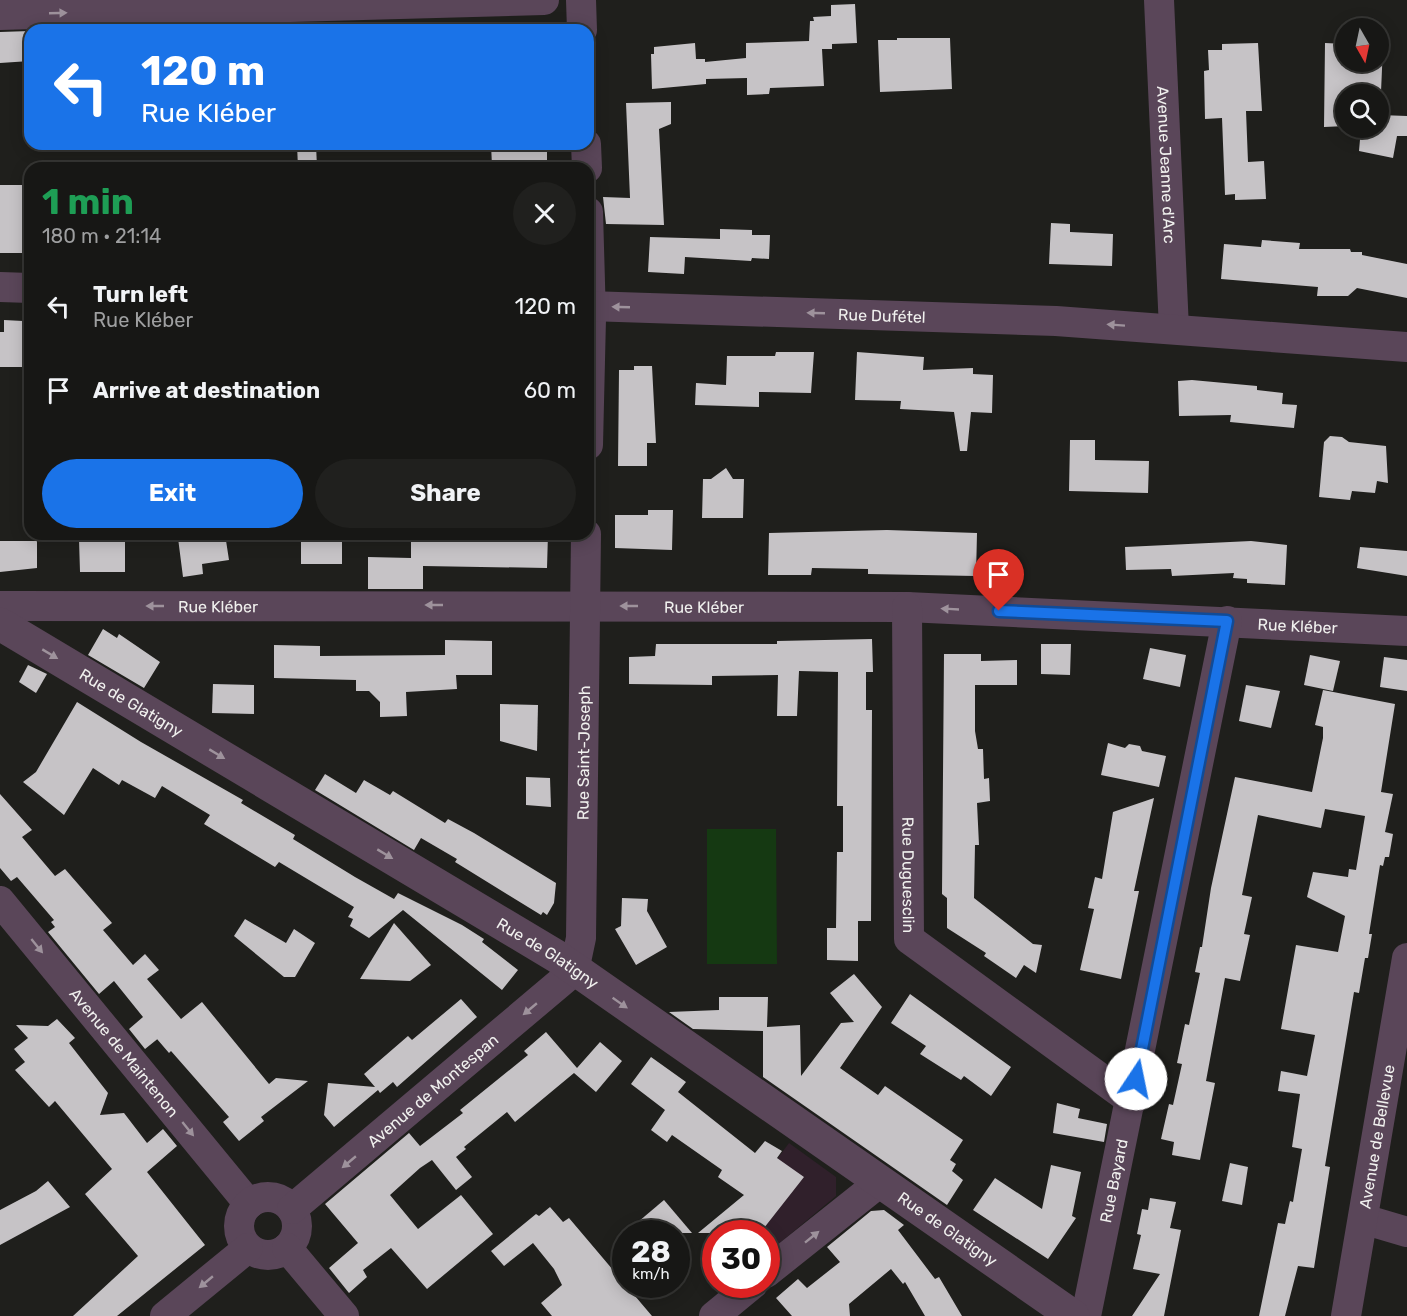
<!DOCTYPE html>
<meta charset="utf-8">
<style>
:root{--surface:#171715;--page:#20201e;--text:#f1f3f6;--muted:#9e9fa0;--line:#363634;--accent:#1a73e8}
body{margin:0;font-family:Rubik,sans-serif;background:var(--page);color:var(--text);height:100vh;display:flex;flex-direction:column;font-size:22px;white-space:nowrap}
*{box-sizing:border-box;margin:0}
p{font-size:20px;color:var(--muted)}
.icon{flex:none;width:33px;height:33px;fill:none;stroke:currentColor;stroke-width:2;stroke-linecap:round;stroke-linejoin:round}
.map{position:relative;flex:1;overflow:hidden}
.side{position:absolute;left:24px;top:162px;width:570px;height:378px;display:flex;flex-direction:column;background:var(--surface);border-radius:18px;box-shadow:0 3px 15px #0003,0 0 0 2px var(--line)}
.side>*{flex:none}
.hud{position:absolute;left:24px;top:24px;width:570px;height:126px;border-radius:18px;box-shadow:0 3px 15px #0003,0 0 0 2px var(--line);background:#1a73e8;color:#fff;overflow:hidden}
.needle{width:39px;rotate:171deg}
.tools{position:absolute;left:1335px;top:18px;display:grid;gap:12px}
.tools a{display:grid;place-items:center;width:54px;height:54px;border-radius:50%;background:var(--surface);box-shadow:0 3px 15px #0003,0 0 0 2px var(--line);font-size:30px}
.speed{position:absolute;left:612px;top:1220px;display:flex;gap:12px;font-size:30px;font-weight:700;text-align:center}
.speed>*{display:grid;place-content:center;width:78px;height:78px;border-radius:50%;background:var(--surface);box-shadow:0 3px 15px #0003,0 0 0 2px var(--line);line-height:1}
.speed small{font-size:15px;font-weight:400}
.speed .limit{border:9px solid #d22;background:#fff;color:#111}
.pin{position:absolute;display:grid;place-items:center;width:51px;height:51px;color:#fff;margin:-62px -26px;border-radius:50% 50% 50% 0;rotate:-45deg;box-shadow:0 0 6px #0007}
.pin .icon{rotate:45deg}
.me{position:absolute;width:66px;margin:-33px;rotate:11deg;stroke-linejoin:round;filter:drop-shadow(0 0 4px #0008)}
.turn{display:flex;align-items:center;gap:21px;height:126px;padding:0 18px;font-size:27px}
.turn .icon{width:78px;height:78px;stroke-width:2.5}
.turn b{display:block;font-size:42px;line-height:51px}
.round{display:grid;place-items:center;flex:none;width:63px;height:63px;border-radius:32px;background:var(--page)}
.summary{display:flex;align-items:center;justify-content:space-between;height:102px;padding:0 18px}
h1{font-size:36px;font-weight:700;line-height:45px;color:#1e9e55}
.button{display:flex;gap:12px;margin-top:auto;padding:12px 18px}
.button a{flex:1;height:69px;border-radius:36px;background:var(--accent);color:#fff;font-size:24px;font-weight:700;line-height:69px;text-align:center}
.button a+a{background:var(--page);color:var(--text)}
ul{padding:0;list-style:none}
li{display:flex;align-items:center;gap:18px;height:84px;padding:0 18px}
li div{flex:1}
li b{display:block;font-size:22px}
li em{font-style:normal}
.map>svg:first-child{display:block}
</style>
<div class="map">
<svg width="1407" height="1316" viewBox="0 0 1407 1316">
<rect width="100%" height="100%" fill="#1f1f1c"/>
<polygon fill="#30202b" points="789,1143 836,1177 836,1196 770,1251 767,1246 766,1233 756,1233 738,1212"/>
<polygon fill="#153912" points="707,829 776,829 777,964 707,964"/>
<g fill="#c6c3c6">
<polygon points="855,4 857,43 832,44 832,49 822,49 824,86 770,88 769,94 747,95 747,78 706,79 706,84 652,89 651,54 654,54 654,47 695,43 696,59 705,59 705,62 746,58 746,43 809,41 810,21 814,21 813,17 831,16 831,5"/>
<polygon points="30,31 30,61 0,63 0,32"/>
<polygon points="897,38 950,38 952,89 880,92 878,40 897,40"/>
<polygon points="1258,43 1262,111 1246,111 1248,162 1264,161 1266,199 1235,200 1235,194 1225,195 1222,118 1205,119 1204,71 1209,70 1208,50 1222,50 1222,44"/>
<polygon points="1325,43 1346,44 1346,62 1378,62 1378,46 1383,46 1380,115 1407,116 1407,136 1397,136 1393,158 1359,151 1361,128 1378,128 1378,94 1346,94 1346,126 1324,127"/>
<polygon points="671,102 671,124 659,129 664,225 606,224 603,197 630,198 626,103"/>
<polygon points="297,144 316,144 317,168 298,168"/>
<polygon points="491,144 547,144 547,168 517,168 516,164 492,166"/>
<rect x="0" y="185" width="30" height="68"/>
<polygon points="1051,223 1070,224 1070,232 1113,234 1112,266 1049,264"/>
<polygon points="720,229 752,230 752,235 770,235 769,259 752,258 751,261 685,257 684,274 648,272 650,237 720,239"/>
<polygon points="1262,240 1300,243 1299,249 1350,249 1351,252 1362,252 1362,255 1407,264 1407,298 1357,288 1348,296 1317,296 1318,287 1221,279 1224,244 1261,247"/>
<polygon points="4,320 23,321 23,332 30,332 30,367 0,367 0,332 4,332"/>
<polygon points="776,352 814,352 811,393 759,392 759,407 695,405 696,383 726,385 727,356 775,356"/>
<polygon points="857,352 924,357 923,370 973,368 973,374 993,375 992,413 971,412 967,451 960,451 954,412 900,409 901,401 855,400"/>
<polygon points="634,366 652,366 656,443 647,443 647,466 618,466 619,370 634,370"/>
<polygon points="1192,380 1257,386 1257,390 1283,393 1282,404 1297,405 1294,428 1230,422 1231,415 1179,416 1178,381"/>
<polygon points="1330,436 1342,437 1349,442 1386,446 1388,483 1377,481 1375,493 1352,491 1350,500 1319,497 1324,442"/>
<polygon points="1070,440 1095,440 1095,460 1149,461 1148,493 1069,491"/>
<polygon points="726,468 733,479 744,479 743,518 702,518 703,479 711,479"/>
<polygon points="648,510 673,510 672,550 615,548 615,515 648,515"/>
<polygon points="887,530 977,533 976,576 868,574 868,569 812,568 811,575 768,575 769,533"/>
<polygon points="209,534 225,534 229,560 202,564 203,574 183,577 178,538"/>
<rect x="301" y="534" width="41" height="30"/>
<polygon points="431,534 548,534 547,568 423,566 423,589 368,589 368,557 411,558 411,540 431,540"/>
<polygon points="79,539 125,540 125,572 80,572"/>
<polygon points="0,541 37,541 37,568 0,572"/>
<polygon points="1251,541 1287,545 1285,585 1247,583 1247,579 1233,578 1234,573 1172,576 1171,569 1126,570 1125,547"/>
<polygon points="1360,547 1407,551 1407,576 1357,568"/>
<polygon points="103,629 117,638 119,634 160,662 144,688 88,655"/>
<polygon points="872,639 873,672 866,672 866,710 872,710 871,921 858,921 858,961 827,960 827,928 836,928 837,852 843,852 843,806 837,806 838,672 799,671 797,716 777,716 778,675 712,676 712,685 629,684 629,657 655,656 656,644 777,644 777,641"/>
<polygon points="445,640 492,641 492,675 456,675 457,689 406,692 407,716 380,717 380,702 369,691 356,691 356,680 274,678 274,645 320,646 320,656 445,655"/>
<polygon points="1041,644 1071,644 1070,675 1041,674"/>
<polygon points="1150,648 1186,655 1180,687 1143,679"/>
<polygon points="944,654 981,654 981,661 1017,660 1017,685 975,685 975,731 978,749 983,749 984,779 989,778 990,801 977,803 979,845 975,845 974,898 1033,944 1042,945 1036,973 1024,965 1016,978 984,956 986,953 947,928 947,898 942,894"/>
<polygon points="1310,655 1340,661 1333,691 1304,685"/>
<polygon points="1384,657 1407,660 1407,691 1380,687"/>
<polygon points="28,665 47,674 36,693 19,682"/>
<polygon points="213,684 254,685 254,714 212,713"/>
<polygon points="1246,685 1280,691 1271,728 1239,721"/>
<polygon points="1323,690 1395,704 1381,792 1393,794 1385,832 1393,834 1389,857 1385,857 1383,866 1380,865 1369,934 1372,934 1368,958 1365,958 1359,993 1354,992 1325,1166 1330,1167 1314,1268 1298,1266 1285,1316 1259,1316 1278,1223 1285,1224 1290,1201 1293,1202 1302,1149 1292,1147 1300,1094 1278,1091 1281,1071 1307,1076 1315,1035 1281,1029 1296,945 1338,952 1345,916 1307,897 1313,872 1348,877 1349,869 1356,870 1365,816 1325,809 1321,828 1258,815 1242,895 1252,897 1244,934 1250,935 1240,981 1225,978 1206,1081 1215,1083 1200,1160 1172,1155 1174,1142 1161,1139 1169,1104 1173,1105 1182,1064 1177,1063 1185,1024 1189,1025 1200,973 1195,972 1200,947 1202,947 1211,888 1235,777 1312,792 1323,738 1323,727 1315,725"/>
<polygon points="77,702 141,742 243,800 241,803 295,835 293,839 355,877 394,899 398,893 462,925 484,939 482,942 518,970 502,990 403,910 369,938 350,926 353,919 348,917 354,907 279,862 275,867 204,824 210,815 162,786 155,798 122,780 119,785 93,768 64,815 23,782 36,772"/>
<polygon points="500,704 538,705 537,751 500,741"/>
<polygon points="1108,743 1125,748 1129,744 1140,746 1142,751 1166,756 1159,787 1101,775"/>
<polygon points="325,774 356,793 364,780 390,795 393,791 445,823 448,819 474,833 556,883 554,903 547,915 543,912 541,915 455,862 457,859 421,838 414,850 315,790"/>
<polygon points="526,777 550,778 551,807 526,805"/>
<polygon points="0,794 32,830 22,837 55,876 65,869 112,923 103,930 133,965 145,954 159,970 147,979 181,1019 202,1002 269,1084 276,1078 308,1081 261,1117 264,1121 239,1141 223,1122 229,1117 171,1051 169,1053 157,1039 160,1037 145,1049 129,1029 143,1017 114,981 99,994 48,932 55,927 51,922 54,920 17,877 11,881 0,868"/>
<polygon points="1154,798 1134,891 1139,891 1121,979 1080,970 1094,909 1088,908 1095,877 1102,879 1113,812"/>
<polygon points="622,898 648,899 647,911 667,947 636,965 615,929 621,926"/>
<polygon points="245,919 286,943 294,929 315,943 295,977 284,977 234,936"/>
<polygon points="394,923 431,965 410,981 360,979"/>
<polygon points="854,974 882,1007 840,1068 878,1095 885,1086 963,1140 950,1160 956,1164 952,1171 963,1180 947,1205 763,1077 763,1031 693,1029 669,1012 719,1010 719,997 768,997 767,1027 800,1025 801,1076 841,1023 854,1022 830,993"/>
<polygon points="910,994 1011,1067 991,1096 964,1076 961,1080 920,1054 926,1046 891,1023"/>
<polygon points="461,999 477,1017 397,1087 393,1082 380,1093 378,1090 334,1127 324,1115 328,1083 375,1087 364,1074 408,1036 412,1040"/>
<polygon points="57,1019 75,1038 69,1043 108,1093 100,1115 124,1113 147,1143 163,1129 177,1146 147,1172 205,1245 117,1316 73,1316 138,1256 85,1194 112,1169 55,1101 49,1107 15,1070 25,1062 14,1049 28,1038 16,1025 48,1026"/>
<polygon points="546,1032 577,1068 600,1042 622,1061 596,1092 574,1073 515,1122 507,1112 464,1147 466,1149 456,1157 472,1177 456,1190 432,1160 420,1168 390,1195 418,1229 461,1195 493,1234 427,1289 391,1248 363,1270 367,1277 349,1293 329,1268 358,1243 325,1204 409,1133 420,1146 463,1113 460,1110 528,1055 524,1051"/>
<polygon points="651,1057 686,1082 678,1092 755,1153 765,1141 782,1151 777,1158 804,1177 760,1233 698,1233 744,1195 718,1177 722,1170 672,1135 667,1142 651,1130 665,1110 631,1084"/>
<polygon points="1057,1103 1080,1109 1078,1118 1107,1124 1104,1142 1053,1133"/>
<polygon points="1230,1163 1248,1167 1242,1205 1222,1201"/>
<polygon points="1051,1165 1081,1172 1072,1216 1076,1218 1048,1259 973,1210 995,1178 1042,1209"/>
<polygon points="48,1181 70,1207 0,1245 0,1210 36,1191"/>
<polygon points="1150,1198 1176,1202 1170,1228 1181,1230 1164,1316 1132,1316 1160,1274 1133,1269 1141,1235 1137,1234 1142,1209 1148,1210"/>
<polygon points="664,1200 692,1233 625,1233"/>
<polygon points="550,1207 563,1222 569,1218 652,1316 552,1316 541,1303 562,1285 554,1269 533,1243 504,1266 491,1251 536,1214 539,1216"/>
<polygon points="884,1210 904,1225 898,1230 935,1279 939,1277 962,1316 925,1316 905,1282 903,1284 891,1269 849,1304 850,1316 792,1316 776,1298 798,1279 807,1288 840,1262 827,1247 871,1211"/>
</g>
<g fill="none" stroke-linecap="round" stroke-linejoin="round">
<g stroke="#5a4659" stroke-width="30">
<polyline points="581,0 582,30"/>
<path id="s1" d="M1159,0L1174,329"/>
<polyline points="0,15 544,0"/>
<polyline points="586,144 587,168"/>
<polyline points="588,212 591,318 588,445"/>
<polyline points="0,287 30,288"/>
<path id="s2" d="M588,306L1056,321L1407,347"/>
<path id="s3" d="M0,606L907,607L1407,631"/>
<path id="s4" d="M907,607L909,939L1132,1101"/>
<path id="s5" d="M0,901L249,1204"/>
<circle cx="268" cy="1226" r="29"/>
<path id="s6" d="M292,1209L574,971L581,938L586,534"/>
<polyline points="1363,1219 1407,1232"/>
<polyline points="287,1248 344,1316"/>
<polyline points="766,1273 879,1183"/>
<polyline points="165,1316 248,1248"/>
<polyline points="714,1316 753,1284"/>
<path id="s7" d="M1086,1316L1227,621"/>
<path id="s8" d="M1346,1316L1407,958"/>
</g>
<path stroke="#5a4659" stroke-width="33" id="s9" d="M0,624L556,956L1073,1316"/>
</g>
<defs><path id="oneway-solid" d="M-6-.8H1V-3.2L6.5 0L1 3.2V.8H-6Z" transform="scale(1.5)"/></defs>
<g fill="#9e929c">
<use href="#oneway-solid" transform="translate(58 13) rotate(-2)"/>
<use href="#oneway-solid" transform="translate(621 307) rotate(-178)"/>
<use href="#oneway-solid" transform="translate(816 313) rotate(-178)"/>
<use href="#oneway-solid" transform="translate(1116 325) rotate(-176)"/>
<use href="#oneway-solid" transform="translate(434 605) rotate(180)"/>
<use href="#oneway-solid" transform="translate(155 606) rotate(180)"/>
<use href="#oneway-solid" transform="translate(629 606) rotate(-180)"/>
<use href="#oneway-solid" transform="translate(950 609) rotate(-177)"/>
<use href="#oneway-solid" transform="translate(50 654) rotate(31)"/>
<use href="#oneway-solid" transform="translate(217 754) rotate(31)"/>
<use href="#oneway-solid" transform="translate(385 854) rotate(31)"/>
<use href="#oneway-solid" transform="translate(37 946) rotate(51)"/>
<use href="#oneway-solid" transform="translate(620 1003) rotate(35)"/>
<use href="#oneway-solid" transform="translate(530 1009) rotate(140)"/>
<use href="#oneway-solid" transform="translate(188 1129) rotate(51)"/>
<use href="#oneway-solid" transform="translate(349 1162) rotate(140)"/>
<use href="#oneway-solid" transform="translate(812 1237) rotate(-39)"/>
<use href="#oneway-solid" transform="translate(206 1282) rotate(140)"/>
</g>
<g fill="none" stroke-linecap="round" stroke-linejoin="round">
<g stroke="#114b97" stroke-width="15">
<polyline id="route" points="999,611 1227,621 1136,1079"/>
</g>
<use href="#route" stroke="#1a73e8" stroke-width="10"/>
</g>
<g text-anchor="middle" stroke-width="6" stroke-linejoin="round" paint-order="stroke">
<g font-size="16" fill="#f0f0ee" stroke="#090907">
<text dy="6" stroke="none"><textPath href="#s1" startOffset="165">Avenue Jeanne d'Arc</textPath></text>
<text dy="6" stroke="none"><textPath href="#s2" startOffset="294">Rue Dufétel</textPath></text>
<text dy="6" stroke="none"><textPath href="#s3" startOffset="218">Rue Kléber</textPath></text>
<text dy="6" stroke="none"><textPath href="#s3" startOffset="704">Rue Kléber</textPath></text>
<text dy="6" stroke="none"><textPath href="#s3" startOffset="1298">Rue Kléber</textPath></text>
<text dy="6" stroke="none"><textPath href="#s9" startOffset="153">Rue de Glatigny</textPath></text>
<text dy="6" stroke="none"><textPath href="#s6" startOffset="588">Rue Saint-Joseph</textPath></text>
<text dy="6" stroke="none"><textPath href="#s4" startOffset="268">Rue Duguesclin</textPath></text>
<text dy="6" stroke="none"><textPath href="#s9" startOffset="639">Rue de Glatigny</textPath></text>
<text dy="6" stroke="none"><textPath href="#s5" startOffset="196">Avenue de Maintenon</textPath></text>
<text dy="6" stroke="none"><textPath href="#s6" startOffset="184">Avenue de Montespan</textPath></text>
<text dy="6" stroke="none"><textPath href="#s8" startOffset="182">Avenue de Bellevue</textPath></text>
<text dy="6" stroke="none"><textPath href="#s7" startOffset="138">Rue Bayard</textPath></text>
<text dy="6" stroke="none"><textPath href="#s9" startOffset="1125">Rue de Glatigny</textPath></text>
</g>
</g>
</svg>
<div class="tools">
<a><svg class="needle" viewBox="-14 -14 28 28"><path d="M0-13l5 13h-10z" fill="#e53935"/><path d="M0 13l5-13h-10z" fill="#9e9fa0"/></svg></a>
<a><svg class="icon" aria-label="search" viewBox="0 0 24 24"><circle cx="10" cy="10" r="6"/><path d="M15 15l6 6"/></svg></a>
</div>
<div class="speed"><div>28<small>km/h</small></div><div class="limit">30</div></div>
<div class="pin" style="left:999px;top:611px;background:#d93025"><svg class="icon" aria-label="arrive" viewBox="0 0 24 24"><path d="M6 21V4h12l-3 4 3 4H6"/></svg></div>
<svg class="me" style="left:1136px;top:1079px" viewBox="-20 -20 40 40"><circle r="19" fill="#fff"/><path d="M0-13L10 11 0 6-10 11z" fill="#1a73e8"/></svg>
<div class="hud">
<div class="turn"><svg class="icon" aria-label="left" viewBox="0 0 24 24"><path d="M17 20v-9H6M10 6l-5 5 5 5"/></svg><div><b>120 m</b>Rue Kléber</div></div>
</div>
<section class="side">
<div class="summary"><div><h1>1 min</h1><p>180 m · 21:14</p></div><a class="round"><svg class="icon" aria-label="close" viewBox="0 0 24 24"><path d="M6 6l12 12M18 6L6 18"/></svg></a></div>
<ul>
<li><svg class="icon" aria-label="left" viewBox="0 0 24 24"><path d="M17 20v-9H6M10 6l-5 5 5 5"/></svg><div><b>Turn left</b><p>Rue Kléber</p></div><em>120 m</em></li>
<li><svg class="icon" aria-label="arrive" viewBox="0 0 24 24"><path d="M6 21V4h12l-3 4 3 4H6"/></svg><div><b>Arrive at destination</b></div><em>60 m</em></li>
</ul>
<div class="button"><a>Exit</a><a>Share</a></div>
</section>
</div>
